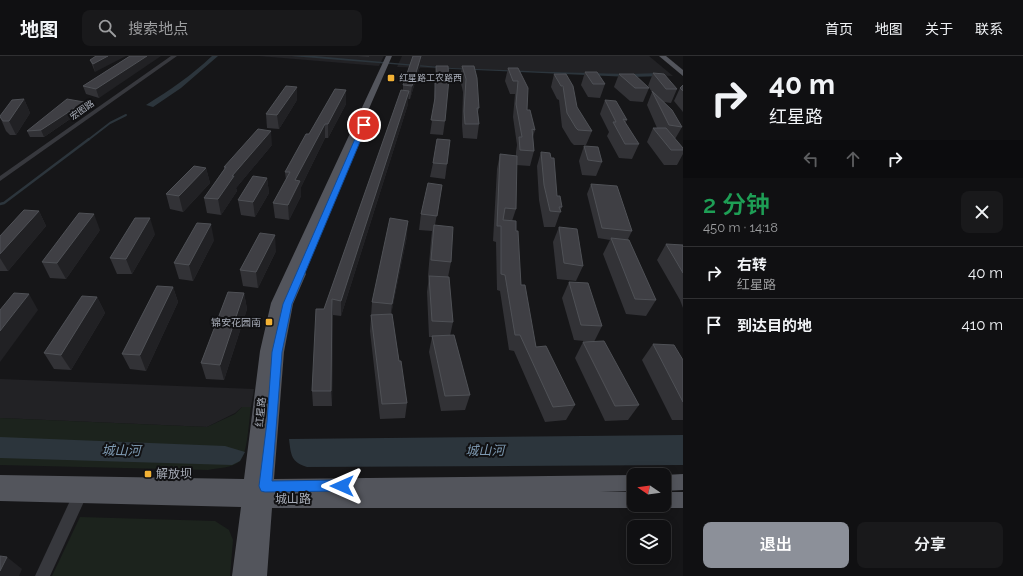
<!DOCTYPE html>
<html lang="zh">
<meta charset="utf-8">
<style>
:root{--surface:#101012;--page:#19191b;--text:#f1f3f6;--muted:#9c9d9f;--line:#303032;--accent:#8c9099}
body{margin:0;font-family:Raleway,"Noto Sans SC",sans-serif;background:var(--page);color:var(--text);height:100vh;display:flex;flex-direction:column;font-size:15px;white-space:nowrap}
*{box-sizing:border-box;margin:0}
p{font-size:13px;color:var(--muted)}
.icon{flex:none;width:22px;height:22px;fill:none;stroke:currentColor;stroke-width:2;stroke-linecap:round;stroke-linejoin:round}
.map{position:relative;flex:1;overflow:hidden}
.sheet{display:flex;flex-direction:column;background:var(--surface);width:340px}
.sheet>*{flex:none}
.banner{background:#101012;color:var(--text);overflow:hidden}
.needle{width:26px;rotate:283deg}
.buttons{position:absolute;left:627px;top:412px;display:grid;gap:8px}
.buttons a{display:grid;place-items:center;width:44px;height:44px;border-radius:8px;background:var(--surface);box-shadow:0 2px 10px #0003,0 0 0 1px var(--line);font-size:20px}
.pin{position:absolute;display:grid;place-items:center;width:34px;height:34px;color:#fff;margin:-17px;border:2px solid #fff;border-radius:50%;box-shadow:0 1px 4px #0007}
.me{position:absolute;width:44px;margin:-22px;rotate:270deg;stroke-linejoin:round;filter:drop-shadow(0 0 3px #0008)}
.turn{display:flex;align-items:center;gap:14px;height:84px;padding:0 20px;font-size:18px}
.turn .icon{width:52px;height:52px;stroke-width:2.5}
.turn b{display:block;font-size:28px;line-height:34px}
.lanes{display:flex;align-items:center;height:38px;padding:0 20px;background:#0003;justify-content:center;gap:20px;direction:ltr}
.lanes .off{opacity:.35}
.round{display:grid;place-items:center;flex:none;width:42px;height:42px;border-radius:8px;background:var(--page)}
.headline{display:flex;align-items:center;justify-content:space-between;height:68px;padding:0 20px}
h1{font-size:24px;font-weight:600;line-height:30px;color:#1e9e55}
.button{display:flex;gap:8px;margin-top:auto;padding:8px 20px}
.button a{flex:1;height:46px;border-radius:8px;background:var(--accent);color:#fff;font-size:16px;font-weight:600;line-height:46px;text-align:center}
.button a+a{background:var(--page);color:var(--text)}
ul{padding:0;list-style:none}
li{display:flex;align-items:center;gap:12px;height:52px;padding:0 20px;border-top:1px solid var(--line)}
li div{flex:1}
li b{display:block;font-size:15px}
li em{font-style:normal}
header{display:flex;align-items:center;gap:24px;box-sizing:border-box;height:56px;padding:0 20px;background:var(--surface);border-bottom:1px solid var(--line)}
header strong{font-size:19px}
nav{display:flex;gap:22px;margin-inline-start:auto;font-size:14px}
.search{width:280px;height:36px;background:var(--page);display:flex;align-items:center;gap:10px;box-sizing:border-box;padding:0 14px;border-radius:8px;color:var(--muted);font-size:15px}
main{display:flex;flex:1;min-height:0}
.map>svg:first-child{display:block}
</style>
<header>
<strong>地图</strong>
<div class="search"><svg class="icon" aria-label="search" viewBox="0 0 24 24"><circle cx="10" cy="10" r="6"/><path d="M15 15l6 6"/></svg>搜索地点</div>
<nav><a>首页</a><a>地图</a><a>关于</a><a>联系</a></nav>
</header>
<main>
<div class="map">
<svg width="683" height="520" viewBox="0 0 683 520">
<rect width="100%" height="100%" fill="#161618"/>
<g fill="#222225">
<polygon points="259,0 384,0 379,10"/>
<polygon points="402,0 649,0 673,20 397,11"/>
<polygon points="0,323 254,333 251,351 242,351 235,357 207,371 0,362"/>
</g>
<g fill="#1c231d">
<path d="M242,351H251C249,362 248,397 240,405C233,412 217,412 208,414L0,409V362L207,371L235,358Z"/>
<polygon points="80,461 215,465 229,474 233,484 230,520 52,520"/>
</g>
<g fill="#2c353c">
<path d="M212,0H218L181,32L153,51L146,49C170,34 192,19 212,0Z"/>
<polygon points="291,0 315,0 452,12 554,16 628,18 661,17 664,20 630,21 452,13"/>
<path d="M683,379V409L307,411C291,406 291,399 289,383Z"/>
<polygon points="0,381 225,390 245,396 240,405 232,409 0,402"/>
</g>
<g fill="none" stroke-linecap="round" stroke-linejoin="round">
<polyline stroke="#2c353c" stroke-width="2" points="88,84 110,67 126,59"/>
<polyline stroke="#2c353c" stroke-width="2.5" points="0,148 4,147 89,83"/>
<g fill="#37383d" fill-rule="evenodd">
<polygon points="171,0 177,0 0,125 0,120"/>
<polygon points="80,433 85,434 87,439 50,520 35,520 75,434"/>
</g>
<g fill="#53555c" fill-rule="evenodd">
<polygon points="386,0 392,0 298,215 304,215 306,218 293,248 284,296 274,423 634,419 634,435 600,435 634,436 634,449 640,450 634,452 272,452 267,520 232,520 241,451 0,445 0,419 244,423 260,295 271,247"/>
<polygon points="659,0 666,0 683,14 683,20"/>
<polygon points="683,418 683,434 664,435 664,419"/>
<polygon points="664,436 683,436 683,452 664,452 658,450 664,449"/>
</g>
</g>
<g fill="#323236">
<polygon points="96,0 95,16 93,11 90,4"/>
<polygon points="130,0 99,42 86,38 83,30"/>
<polygon points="357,0 369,0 369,1"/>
<polygon points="423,0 410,43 408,43 408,48 341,260 333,259 332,350 313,350 312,335 324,253 403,34 403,29"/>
<polygon points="436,10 445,65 443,79 430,78 434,51 434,40 435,31 435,23"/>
<polygon points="462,10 479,52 478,56 479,68 477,83 463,82 462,69 463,36 460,23"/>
<polygon points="508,12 518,12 527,54 535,74 533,81 534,95 530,110 516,109 516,153 512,165 516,175 521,229 536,291 575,349 566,364 545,366 514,295 509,294 500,235 497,234 496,186 493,185 497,113 500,98 516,100 516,96 517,89 513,61 515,38 510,38 505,25"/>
<polygon points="585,16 605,28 600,42 588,41 581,29"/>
<polygon points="653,17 677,33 671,47 664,46 682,71 675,83 683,92 683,98 677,109 664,109 647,86 653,72 657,72 647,49 652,36 648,30"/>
<polygon points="554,18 592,75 586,89 574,89 571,86 562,71 559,44 557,43 551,31"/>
<polygon points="619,18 649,32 643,46 630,45 614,31"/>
<polygon points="683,29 683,56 674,45 680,32"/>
<polygon points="346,34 346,48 328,82 325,82 301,131 301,140 289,164 275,162 273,147 286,124 285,116 309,78"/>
<polygon points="24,43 30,57 16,79 10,79 6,75 0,61"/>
<polygon points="297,44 279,73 267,72 266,58"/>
<polygon points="605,44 627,64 625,67 639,88 632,103 619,102 607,80 609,76 600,58"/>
<polygon points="86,52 44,81 30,81 27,75"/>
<polygon points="272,89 236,132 237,135 221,159 207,157 204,142 224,113 224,111"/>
<polygon points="584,90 602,106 596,120 582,119 579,105"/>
<polygon points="541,96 557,140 562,151 555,171 544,171 539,144 537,110"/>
<polygon points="433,107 447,108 445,123 430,121"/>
<polygon points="206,112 210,127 183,156 170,153 166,138"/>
<polygon points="267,122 269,137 255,161 241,159 238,144"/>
<polygon points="591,128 632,175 628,183 656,244 646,260 626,258 603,198 610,184 598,182 587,138"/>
<polygon points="442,129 435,169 451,206 448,221 453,266 450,280 470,339 465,354 441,355 429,296 432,281 429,281 427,236 429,220 435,221 428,220 431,184 432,175 419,174 421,158"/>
<polygon points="39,155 46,170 8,215 0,215 0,180"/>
<polygon points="559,171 583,210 576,225 557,223 553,186"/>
<polygon points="100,174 66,223 50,222 42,206"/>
<polygon points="155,178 132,218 117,218 110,202"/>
<polygon points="407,180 391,258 407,347 405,362 380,363 370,275 372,246"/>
<polygon points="214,184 193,225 179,223 174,207"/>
<polygon points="666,188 683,190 683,252 680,244 657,204"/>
<polygon points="276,195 258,232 243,230 240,214"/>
<polygon points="569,226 602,270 594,286 574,284 562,242"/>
<polygon points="173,231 178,246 146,315 130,313 122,298"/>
<polygon points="244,237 247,253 224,324 206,323 201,307"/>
<polygon points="97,241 105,257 71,314 54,313 44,297"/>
<polygon points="583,286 639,349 628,364 605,365 575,302"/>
<polygon points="653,288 683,304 683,364 672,364 642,304"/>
</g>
<g fill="#212124">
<polygon points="108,0 126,0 95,16 93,8"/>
<polygon points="147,0 161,0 99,42 96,33"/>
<polygon points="421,0 423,0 410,43 412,30"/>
<polygon points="297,31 297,44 279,73 277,59"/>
<polygon points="346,34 346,48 328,82 328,68"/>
<polygon points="409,35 408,48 341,260 341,245"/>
<polygon points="24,43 30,57 16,79 9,65"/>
<polygon points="84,46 86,52 44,81 41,74"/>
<polygon points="325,68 325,82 301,131 301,140 289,164 288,149 295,124"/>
<polygon points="271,75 272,89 236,132 237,135 221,159 218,143 232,120"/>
<polygon points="206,112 210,127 183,156 179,140"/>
<polygon points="267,122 269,137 255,161 253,146"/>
<polygon points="39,155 46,170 8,215 0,202 0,198"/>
<polygon points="94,158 100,174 66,223 57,207"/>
<polygon points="150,162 155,178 132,218 126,203"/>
<polygon points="408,165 407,180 390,264 392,248"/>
<polygon points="211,168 214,184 193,225 189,209"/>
<polygon points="275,179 276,195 258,232 256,216"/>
<polygon points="173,231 178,246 146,315 140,299"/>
<polygon points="244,237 247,253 224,324 220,309"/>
<polygon points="29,238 38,254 0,306 0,275"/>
<polygon points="97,241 105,257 71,314 61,299"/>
<polygon points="332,243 333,259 332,350 331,335"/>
<polygon points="7,501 22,513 19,520 0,520 0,515"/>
</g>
<g fill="#3f3f44" stroke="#4f5156">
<polygon points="96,0 108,0 93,8 90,4"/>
<polygon points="130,0 147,0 96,33 83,30"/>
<polygon points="413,0 421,0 412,30 403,29"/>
<polygon points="436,10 448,10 449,23 445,65 431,64 435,42 435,27 437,27"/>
<polygon points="462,10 474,10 477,22 479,52 477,52 479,68 465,68 464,55 466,23"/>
<polygon points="508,12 518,12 528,32 527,54 530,54 535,74 532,73 534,95 520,94 519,81 522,81 516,48 518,25 513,25"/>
<polygon points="585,16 597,16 605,28 593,28"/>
<polygon points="653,17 664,18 677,33 666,33"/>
<polygon points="554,18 566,18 573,30 577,51 592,75 578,74 576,72 567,57 563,30 561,30"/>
<polygon points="619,18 634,18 649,32 635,32"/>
<polygon points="683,29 683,35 680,32"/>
<polygon points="286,30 297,31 277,59 266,58"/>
<polygon points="335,33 346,34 328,68 325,68 295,124 300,125 288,149 273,147 290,116 285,116 306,78 309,78"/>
<polygon points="401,34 409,35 341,245 332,243 331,335 312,335 316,253 324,253"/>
<polygon points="652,35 672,54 682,71 669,69"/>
<polygon points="24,43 9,65 3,65 0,61 0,60 12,44"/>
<polygon points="67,43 84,46 41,74 27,75"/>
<polygon points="605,44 616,45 627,64 623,63 639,88 625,88 613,66 616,66"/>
<polygon points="653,72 666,72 683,92 683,94 671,94"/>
<polygon points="258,73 271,75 232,120 234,120 218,143 204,142 226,111 224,111"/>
<polygon points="437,83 450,84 447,108 433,107"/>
<polygon points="584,90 598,91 602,106 588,104"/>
<polygon points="541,96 550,97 551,102 554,102 557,140 560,140 562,151 559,151 561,156 550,155 544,129"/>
<polygon points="500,98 517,100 516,153 505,152 503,164 516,165 516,175 518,175 521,229 525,229 536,291 546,290 575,349 553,351 520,279 515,279 505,219 501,218 501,170 497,170"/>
<polygon points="194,110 206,112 179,140 166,138"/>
<polygon points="253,120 267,122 253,146 238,144"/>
<polygon points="428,127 442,129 437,160 421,158"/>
<polygon points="591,128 617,130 632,175 602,172"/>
<polygon points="24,154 39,155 0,198 0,180"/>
<polygon points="79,157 94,158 57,207 42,206"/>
<polygon points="135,162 150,162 126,203 110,202"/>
<polygon points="390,162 408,165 392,248 372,246"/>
<polygon points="197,167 211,168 189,209 174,207"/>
<polygon points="434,169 453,171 451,206 431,204"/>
<polygon points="559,171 577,173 583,210 564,207"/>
<polygon points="260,177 275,179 256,216 240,214"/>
<polygon points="611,182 629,184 656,244 635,243"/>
<polygon points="666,188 683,189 683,217"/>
<polygon points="429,220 449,221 453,266 432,265"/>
<polygon points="569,226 588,227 602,270 581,269"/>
<polygon points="157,230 173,231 140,299 122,298"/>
<polygon points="228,236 244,237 220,309 201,307"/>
<polygon points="14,237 29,238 0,275 0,254"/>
<polygon points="82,240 97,241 61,299 44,297"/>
<polygon points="392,258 399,305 401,305 407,347 382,348 371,259"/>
<polygon points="454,279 470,339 445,340 432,280"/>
<polygon points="604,285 639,349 615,350 583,286"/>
<polygon points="653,288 674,289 683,304 683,346"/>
<polygon points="0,500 7,501 0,515"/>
</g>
<polygon fill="#1a73e8" stroke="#114b97" points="364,67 367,69 292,248 282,296 272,425 342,424 346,426 348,430 346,434 342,435 265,436 261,435 259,430 267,366 272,296 283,248 361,69"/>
<g fill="#f2b134" stroke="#111113" stroke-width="1.5">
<rect x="387" y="18" width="8" height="8" rx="2"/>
<rect x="265" y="262" width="8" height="8" rx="2"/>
<rect x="144" y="414" width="8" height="8" rx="2"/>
</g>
<g text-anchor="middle" stroke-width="4" stroke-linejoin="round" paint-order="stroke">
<g font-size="9" fill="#a8adb8" stroke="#111113" text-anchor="start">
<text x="399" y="25">红星路工农路西</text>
</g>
<g font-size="9" fill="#a8adb8" stroke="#111113">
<text transform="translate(82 54) rotate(-35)" y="3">宏图路</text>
</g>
<g font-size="10" fill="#a8adb8" stroke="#111113" text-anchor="end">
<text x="261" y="270">锦安花园南</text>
</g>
<g font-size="10" fill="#a8adb8" stroke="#111113">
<text transform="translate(260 356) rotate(-84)" y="4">红星路</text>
</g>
<g font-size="12" fill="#a8adb8" stroke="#111113" text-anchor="start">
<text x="156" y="422">解放坝</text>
</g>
<g font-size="12" fill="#a8adb8" stroke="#111113">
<text x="293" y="447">城山路</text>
</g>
<g font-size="13" font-style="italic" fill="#7f9bb3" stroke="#111113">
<text transform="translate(121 394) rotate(1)" y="5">城山河</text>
<text transform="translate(485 394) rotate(-1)" y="5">城山河</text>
</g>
</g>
</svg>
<div class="buttons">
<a><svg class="needle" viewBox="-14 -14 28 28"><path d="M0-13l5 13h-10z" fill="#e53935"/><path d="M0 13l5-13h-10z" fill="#9c9d9f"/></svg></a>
<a><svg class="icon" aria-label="layers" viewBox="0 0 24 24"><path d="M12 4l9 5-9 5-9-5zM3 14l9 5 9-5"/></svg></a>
</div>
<div class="pin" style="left:364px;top:69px;background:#d93025"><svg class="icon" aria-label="arrive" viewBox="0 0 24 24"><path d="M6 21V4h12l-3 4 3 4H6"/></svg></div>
<svg class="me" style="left:342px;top:430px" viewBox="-20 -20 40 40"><path d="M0-17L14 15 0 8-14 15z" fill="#1a73e8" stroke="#fff" stroke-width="4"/></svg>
</div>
<section class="sheet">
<div class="banner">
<div class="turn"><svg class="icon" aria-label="right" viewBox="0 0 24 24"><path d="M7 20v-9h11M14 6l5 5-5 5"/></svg><div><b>40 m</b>红星路</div></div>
<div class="lanes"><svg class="icon off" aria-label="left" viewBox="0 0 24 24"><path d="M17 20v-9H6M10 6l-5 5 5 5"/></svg><svg class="icon off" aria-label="ahead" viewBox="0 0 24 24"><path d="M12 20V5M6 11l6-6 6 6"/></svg><svg class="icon" aria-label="right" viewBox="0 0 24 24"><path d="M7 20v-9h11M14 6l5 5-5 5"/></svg></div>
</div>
<div class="headline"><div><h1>2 分钟</h1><p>450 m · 14:18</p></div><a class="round"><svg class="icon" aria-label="close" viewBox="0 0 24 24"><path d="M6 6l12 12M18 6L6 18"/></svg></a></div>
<ul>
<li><svg class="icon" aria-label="right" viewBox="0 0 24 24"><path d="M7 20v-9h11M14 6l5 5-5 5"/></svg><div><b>右转</b><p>红星路</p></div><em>40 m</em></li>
<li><svg class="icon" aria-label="arrive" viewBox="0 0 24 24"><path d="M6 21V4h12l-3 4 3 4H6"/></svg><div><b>到达目的地</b></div><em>410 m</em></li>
</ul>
<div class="button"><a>退出</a><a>分享</a></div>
</section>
</main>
